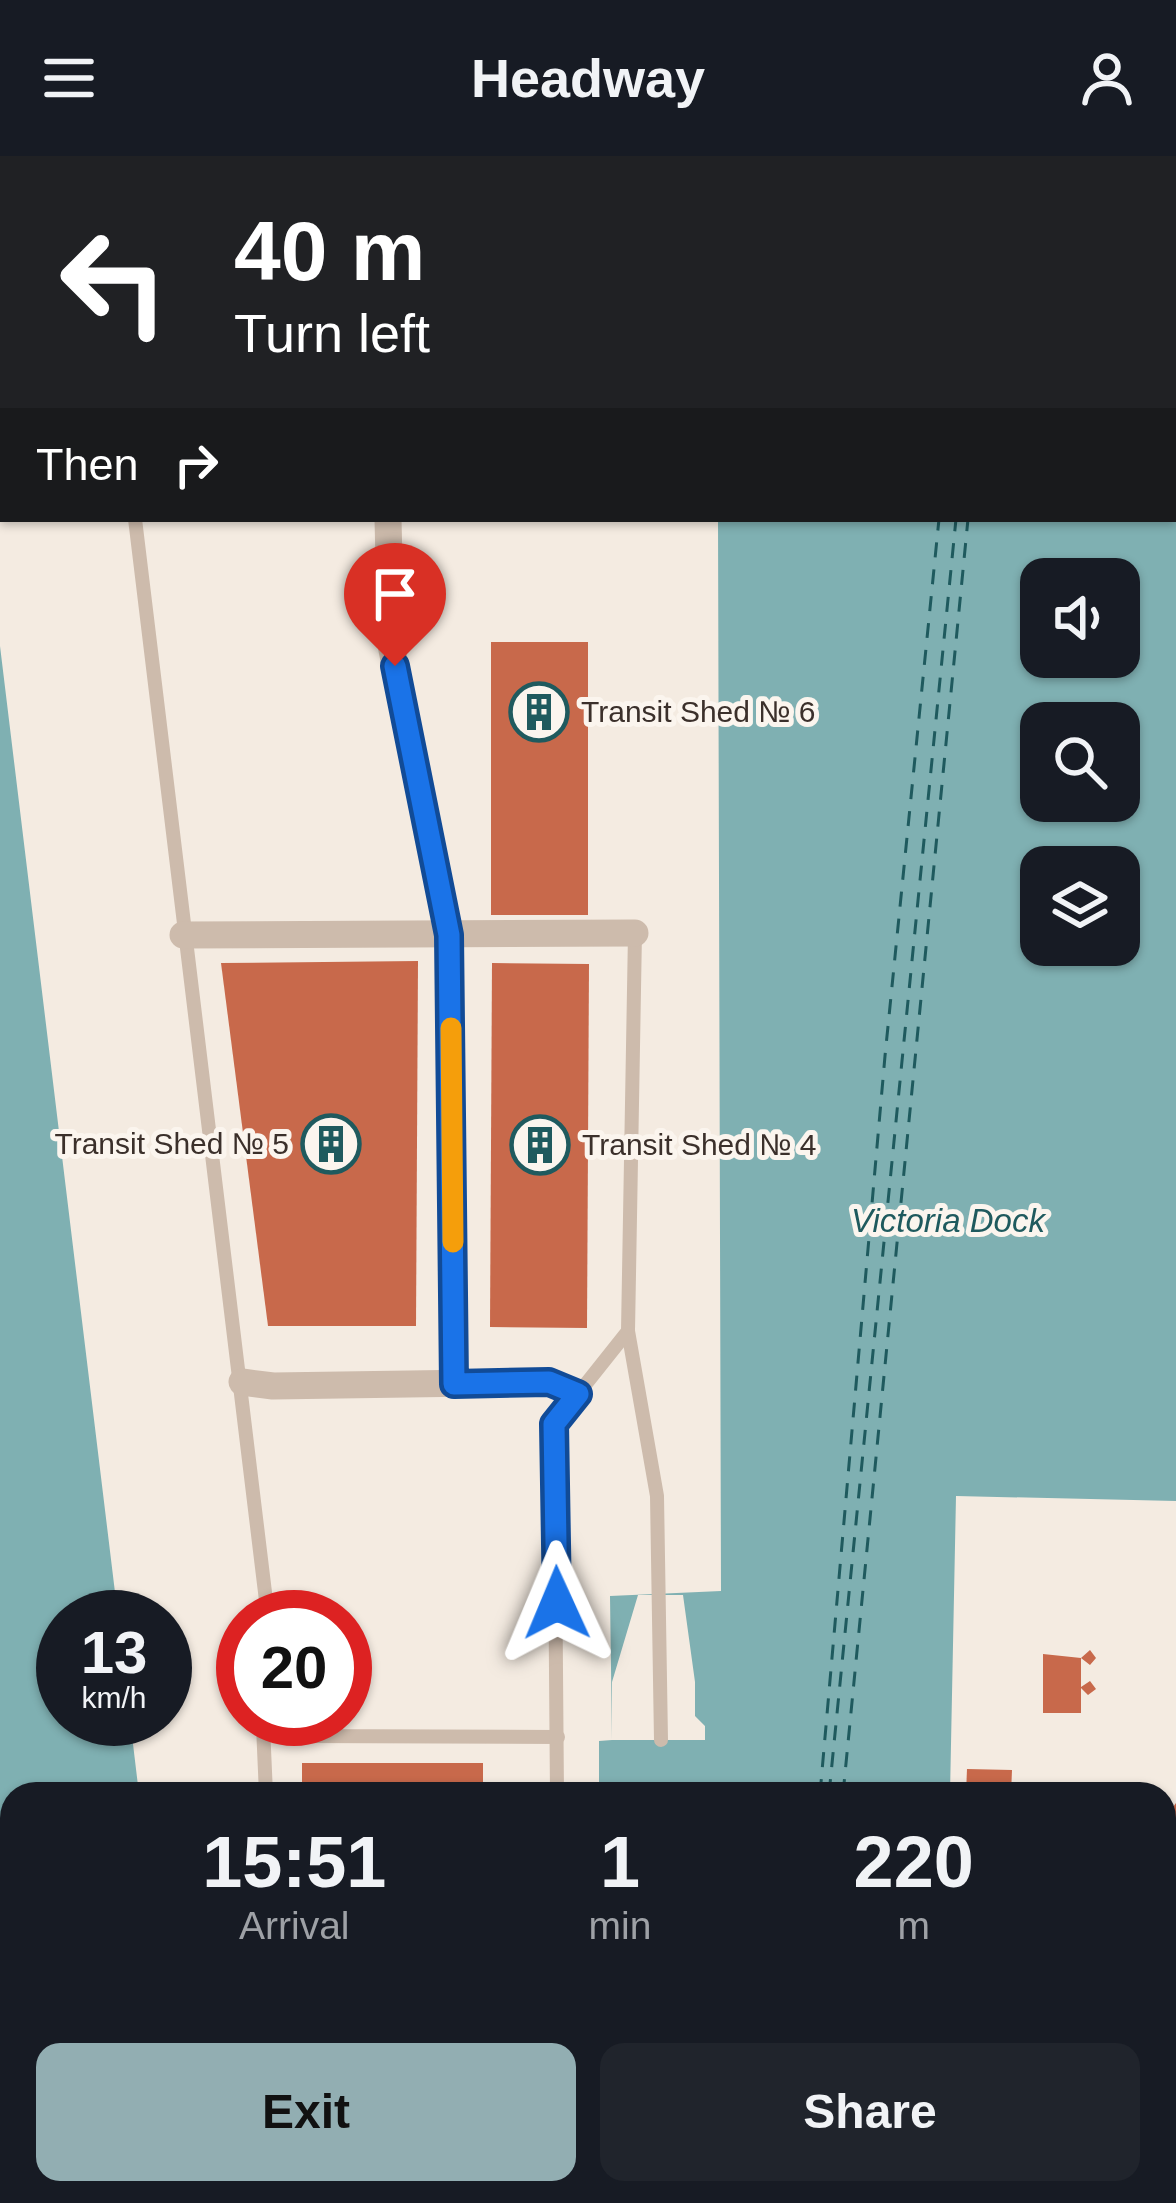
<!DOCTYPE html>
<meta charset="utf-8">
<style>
:root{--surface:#171b24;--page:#20242c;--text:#f1f3f6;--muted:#9ea1a6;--accent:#92aeb2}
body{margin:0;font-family:Arial,sans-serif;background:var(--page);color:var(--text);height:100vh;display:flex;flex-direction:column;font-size:45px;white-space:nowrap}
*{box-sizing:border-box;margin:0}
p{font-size:39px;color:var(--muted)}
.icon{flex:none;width:66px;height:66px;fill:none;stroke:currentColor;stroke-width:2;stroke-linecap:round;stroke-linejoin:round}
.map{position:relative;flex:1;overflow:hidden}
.drawer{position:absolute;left:0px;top:1626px;width:1176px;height:423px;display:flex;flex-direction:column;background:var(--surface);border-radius:36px 36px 0 0;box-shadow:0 3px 9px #0004}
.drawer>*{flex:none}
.banner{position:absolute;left:0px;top:0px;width:1176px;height:366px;box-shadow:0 3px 9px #0004;background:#202124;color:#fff;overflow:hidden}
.controls{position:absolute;left:1020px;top:402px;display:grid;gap:24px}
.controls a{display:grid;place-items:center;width:120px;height:120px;border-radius:24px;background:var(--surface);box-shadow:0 3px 9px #0004;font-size:60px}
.speed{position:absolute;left:36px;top:1434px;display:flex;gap:24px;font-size:60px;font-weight:700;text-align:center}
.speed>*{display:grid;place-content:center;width:156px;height:156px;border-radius:50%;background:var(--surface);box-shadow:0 3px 9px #0004;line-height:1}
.speed small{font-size:30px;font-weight:400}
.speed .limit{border:18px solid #d22;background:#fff;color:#111}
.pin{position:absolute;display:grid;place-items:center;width:102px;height:102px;color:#fff;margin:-123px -51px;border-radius:50% 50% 50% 0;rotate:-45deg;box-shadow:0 0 12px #0007}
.pin .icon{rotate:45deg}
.me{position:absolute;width:132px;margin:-66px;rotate:359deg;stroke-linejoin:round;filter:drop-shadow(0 0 9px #0008)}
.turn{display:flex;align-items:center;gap:42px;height:252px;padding:0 36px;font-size:54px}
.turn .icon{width:156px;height:156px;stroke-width:2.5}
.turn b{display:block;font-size:84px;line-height:102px}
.then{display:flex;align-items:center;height:114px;padding:0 36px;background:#0003;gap:24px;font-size:45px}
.eta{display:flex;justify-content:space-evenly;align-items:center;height:204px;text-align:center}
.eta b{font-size:72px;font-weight:600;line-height:84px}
.action{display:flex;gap:24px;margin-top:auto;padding:24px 36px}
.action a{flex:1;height:138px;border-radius:24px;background:var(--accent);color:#111;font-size:48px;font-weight:600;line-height:138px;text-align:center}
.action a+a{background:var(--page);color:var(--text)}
header{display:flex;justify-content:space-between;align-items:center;height:156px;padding:0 36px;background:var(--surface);font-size:54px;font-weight:600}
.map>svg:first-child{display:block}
</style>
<header><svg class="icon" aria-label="menu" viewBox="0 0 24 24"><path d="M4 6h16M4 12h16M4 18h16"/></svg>Headway<svg class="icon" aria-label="person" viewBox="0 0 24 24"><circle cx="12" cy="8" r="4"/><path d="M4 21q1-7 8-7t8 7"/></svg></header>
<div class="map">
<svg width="1176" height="2047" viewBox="0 0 1176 2047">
<rect width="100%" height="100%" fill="#f4ebe1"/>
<g fill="#7fb0b2" fill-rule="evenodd">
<path d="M718,0H1176V1345L956,1340L950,1638H599V1585L612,1584L610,1440L721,1435L718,363H1173V3ZM1041,423H1119V501H1041ZM1041,567H1119V645H1041ZM1041,711H1119V789H1041Z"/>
<polygon points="0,490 118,1461 63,1461 63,1563 130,1563 139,1638 12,1638 12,2037 187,2037 189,2047 0,2047"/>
<polygon points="1164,1946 1176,1948 1176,2047 987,2047 986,2037 1164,2037"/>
<polygon points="602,2037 949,2037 950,2047 603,2047"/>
</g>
<polygon fill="#f4ebe1" points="638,1439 683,1439 695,1526 695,1560 705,1570 705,1584 612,1584 612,1526"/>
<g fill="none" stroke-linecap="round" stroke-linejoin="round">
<g stroke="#1f5a5e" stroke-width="3" stroke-dasharray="15 12" stroke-linecap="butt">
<polyline points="975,3 975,0"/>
<polyline points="992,3 992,0"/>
<polyline points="1004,3 1004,0"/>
<polyline points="820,1638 885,900 939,363"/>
<polyline points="829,1638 956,363"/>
<polyline points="843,1638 968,363"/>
<polyline points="775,2047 776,2037"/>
<polyline points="789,2047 790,2037"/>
<polyline points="802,2047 803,2037"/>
</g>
</g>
<g fill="#c8694b">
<rect x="491" y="486" width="97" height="273"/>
<polygon points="418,805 416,1170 268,1170 221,807"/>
<polygon points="492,807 589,808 587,1172 490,1171"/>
<polygon points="1090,1494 1096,1502 1090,1509 1081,1502 1081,1531 1090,1525 1096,1533 1088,1539 1081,1532 1081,1557 1043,1557 1043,1498 1081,1502"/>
<rect x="302" y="1607" width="181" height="31"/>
<polygon points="967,1613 1012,1614 1011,1638 966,1638"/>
<polygon points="1176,1647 1176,1708 1164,1690 1165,1662"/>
</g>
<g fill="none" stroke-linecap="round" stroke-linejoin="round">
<g stroke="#cdbbac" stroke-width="14">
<polyline points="62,0 63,3"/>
<polyline points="99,0 99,3"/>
<polyline points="135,363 268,1461"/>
<polyline points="628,1175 657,1340 661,1584"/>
<polyline points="266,1638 263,1570 302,1580 558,1581"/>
<polyline points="557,1638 554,1268 628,1175 635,777"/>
<polyline points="1164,1758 1176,1758"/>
<polyline points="285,2037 285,2047"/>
<polyline points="544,2047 544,2037"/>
</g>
<g stroke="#cdbbac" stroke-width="27">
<polyline points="383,0 383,3"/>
<polyline points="388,363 391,489 449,779 454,1229"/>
<polyline points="183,779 635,777"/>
<polyline points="242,1226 273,1230 549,1226 578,1238"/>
</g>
</g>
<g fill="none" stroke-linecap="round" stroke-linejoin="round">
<g stroke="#114b97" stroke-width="30">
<polyline id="route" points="395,510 449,779 454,1228 549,1226 578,1238 554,1268 557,1447"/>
</g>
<use href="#route" stroke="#1a73e8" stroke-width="21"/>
<polyline stroke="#f59e0b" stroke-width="21" points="451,872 453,1086"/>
</g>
<defs>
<g id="building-ring" transform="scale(3)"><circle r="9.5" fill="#fbf5ee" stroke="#1f5a5e" stroke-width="1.5"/><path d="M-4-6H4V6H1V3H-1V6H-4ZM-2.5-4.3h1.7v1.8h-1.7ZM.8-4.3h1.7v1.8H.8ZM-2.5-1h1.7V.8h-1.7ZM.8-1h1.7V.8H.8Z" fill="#1f5a5e"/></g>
</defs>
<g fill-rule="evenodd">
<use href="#building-ring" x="539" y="556"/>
<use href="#building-ring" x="331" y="988"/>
<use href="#building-ring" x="540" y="989"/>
</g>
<g text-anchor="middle" stroke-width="10" stroke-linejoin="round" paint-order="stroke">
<g font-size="30" fill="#3b302b" stroke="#fbf5ee" text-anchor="start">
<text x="581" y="566">Transit Shed № 6</text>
<text x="289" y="998" text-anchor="end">Transit Shed № 5</text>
<text x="582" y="999">Transit Shed № 4</text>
</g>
<g font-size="33" font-style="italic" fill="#1f5a5e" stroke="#fbf5ee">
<text x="948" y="1076">Victoria Dock</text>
</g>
</g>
</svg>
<div class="controls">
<a><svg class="icon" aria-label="sound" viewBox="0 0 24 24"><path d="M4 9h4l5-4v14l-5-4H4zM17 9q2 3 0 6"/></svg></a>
<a><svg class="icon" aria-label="search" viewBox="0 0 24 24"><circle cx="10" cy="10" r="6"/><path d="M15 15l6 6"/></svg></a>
<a><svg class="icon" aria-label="layers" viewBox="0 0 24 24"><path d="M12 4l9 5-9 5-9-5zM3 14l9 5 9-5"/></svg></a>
</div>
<div class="speed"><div>13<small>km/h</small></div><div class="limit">20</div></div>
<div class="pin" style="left:395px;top:510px;background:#d93025"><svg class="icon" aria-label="arrive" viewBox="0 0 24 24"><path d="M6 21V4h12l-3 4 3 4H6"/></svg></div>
<svg class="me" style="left:557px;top:1447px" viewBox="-20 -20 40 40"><path d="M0-17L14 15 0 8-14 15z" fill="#1a73e8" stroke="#fff" stroke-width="4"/></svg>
<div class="banner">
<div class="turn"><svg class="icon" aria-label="left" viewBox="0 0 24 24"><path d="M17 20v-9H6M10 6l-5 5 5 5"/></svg><div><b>40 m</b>Turn left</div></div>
<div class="then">Then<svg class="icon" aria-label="right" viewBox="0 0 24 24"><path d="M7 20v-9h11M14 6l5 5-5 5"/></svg></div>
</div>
<section class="drawer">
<div class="eta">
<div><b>15:51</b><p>Arrival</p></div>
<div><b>1</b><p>min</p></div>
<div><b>220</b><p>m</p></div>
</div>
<div class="action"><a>Exit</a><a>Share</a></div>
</section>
</div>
